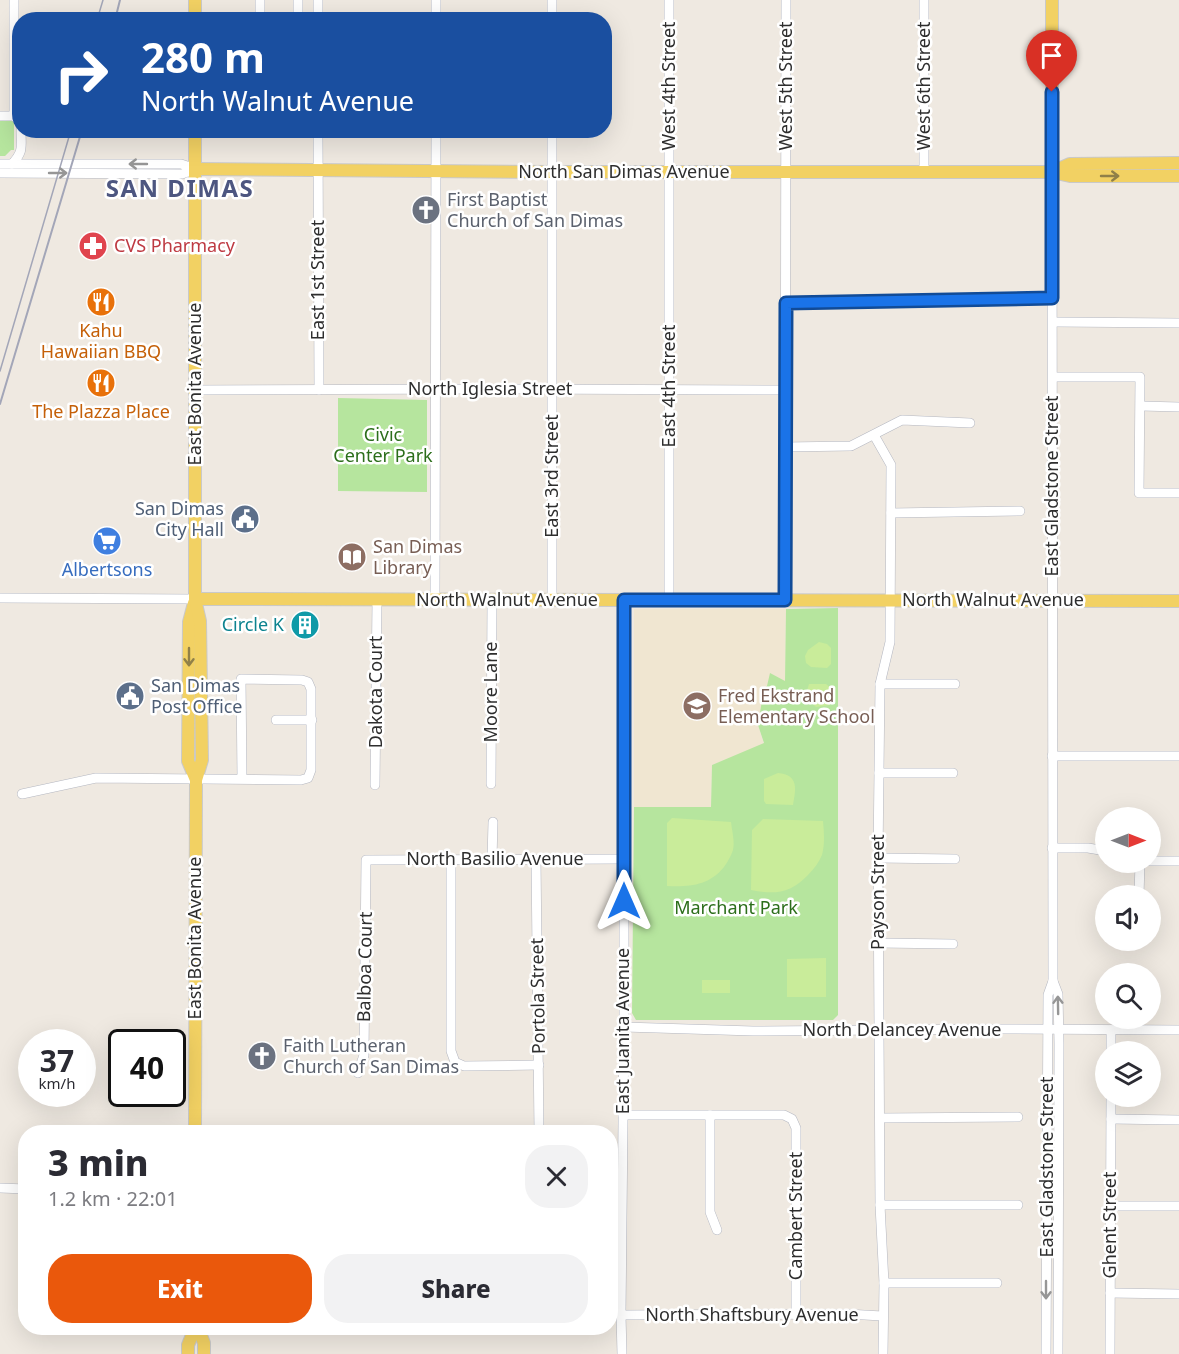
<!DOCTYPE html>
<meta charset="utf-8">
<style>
:root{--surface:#fff;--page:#f2f2f3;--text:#2b2b33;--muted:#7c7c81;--accent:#ea580c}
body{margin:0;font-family:"Noto Sans",sans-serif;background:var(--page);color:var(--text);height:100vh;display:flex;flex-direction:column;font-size:22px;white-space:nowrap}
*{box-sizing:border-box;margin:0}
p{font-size:20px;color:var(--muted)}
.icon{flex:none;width:33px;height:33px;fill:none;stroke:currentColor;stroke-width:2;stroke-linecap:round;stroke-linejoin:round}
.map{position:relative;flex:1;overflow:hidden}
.details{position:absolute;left:18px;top:1125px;width:600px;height:210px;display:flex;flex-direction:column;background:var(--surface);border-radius:24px;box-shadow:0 6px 24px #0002}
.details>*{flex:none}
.guide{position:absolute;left:12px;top:12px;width:600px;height:126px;border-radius:24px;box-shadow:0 6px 24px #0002;background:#1a4fa0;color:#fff;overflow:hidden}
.needle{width:39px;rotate:90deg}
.fabs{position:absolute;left:1095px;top:807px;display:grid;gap:12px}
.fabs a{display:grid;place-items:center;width:66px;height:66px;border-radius:50%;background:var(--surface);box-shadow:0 6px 24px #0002;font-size:30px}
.speed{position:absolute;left:18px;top:1029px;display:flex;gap:12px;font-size:30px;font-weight:700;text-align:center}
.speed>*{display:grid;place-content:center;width:78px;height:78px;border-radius:50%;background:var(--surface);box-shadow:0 6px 24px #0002;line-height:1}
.speed small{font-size:15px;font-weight:400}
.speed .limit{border:3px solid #111;border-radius:9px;background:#fff;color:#111}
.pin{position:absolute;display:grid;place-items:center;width:51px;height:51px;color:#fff;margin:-62px -26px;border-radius:50% 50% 50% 0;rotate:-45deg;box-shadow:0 0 6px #0007}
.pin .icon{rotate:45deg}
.me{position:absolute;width:66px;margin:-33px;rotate:0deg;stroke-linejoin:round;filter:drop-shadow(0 0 4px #0008)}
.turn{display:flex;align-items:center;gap:21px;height:126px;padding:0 30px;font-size:27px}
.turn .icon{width:78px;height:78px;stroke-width:2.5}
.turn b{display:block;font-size:42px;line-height:51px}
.round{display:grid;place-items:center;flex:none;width:63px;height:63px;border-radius:24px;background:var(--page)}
.headline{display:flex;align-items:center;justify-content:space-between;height:102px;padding:0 30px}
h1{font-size:36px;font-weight:800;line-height:45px}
.cta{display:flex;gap:12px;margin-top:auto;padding:12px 30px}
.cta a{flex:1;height:69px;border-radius:24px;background:var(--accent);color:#fff;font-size:24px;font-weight:800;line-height:69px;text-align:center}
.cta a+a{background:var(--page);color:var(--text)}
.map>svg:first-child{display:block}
</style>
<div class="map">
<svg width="1179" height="1354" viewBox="0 0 1179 1354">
<rect width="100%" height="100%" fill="#efe9e1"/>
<polygon fill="#f0e6d1" points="634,609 786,609 785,682 758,725 764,744 712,765 711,807 634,807"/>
<g fill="#b6e59e">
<polygon points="0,120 14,121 14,150 11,150 5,156 0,156"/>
<polygon points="338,398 427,400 427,492 338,491"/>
<polygon points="838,608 838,1015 833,1020 636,1020 632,1013 634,807 711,807 712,765 764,743 758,725 764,688 767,686 770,673 785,681 786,609"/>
</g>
<g fill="#c9ec9a">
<polygon points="819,642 827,644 831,648 831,664 827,668 811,667 806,663 805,656 808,650"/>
<polygon points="809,684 826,684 831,688 830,705 816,707 808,700 806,694"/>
<path d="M778,773C799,775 796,789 793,805L766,804L764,801V779Z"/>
<path d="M672,818L731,822C732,831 735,842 733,850C731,856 727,863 724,867C709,886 688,887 667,886V823Z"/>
<path d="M763,819L823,821C824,832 825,844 822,855C819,862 814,869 808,875C791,893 775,895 751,890L752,830Z"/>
<polygon points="826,958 826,997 787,997 787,959"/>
<rect x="702" y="980" width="28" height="13"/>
</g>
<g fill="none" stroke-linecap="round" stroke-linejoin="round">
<g stroke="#b4b7c1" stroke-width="10">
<g id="minor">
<polyline points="14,0 14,116 20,122"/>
<polyline points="298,0 298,20"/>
<polyline points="436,0 436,20"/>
<polyline points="260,20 260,0"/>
<polyline points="318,20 318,0"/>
<polyline points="552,20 552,0"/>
<polyline points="0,116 20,116"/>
<polyline points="318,130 319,390"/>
<polyline points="552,130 552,600"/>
<polyline points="0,164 181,164 196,169"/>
<path d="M12,164C24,151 21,147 21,130"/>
<polyline points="924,172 924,0"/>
<polyline points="1052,172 1053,981 1058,994 1059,1044 1058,1354"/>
<polyline points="0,173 182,174 196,169"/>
<polyline points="786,303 1052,298"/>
<polyline points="1053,322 1179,323"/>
<polyline points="1053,377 1140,377 1139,493 1179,493"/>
<polyline points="195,390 494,389 785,390"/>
<polyline points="1141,406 1179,407"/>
<polyline points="874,435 891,465 890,642 880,684 878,858 880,1205 884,1283 883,1354"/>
<polyline points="785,447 851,446 902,420 970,423"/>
<polyline points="891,513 1020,511"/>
<polyline points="0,598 195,599"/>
<polyline points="435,600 436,130"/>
<polyline points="669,600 669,0"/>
<polyline points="785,600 786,0"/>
<polyline points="880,684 955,684"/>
<polyline points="276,720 312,720"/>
<polyline points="1052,756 1179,756"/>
<polyline points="879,773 953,773"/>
<polyline points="491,784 492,600"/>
<polyline points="375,785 377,600"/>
<polyline points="22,794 96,778 301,780 308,778 311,770 311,689 308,682 302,680 241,679 242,779"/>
<polyline points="1052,848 1088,848 1106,851"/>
<polyline points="878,858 955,859"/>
<polyline points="451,859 451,1051 455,1062 464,1066 539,1065"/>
<polyline points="492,859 493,822"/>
<polyline points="536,859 539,1132"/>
<polyline points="1150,861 1179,861"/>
<polyline points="1139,896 1140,862"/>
<polyline points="879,943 953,944"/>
<polyline points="624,1027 753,1031 1003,1029 1179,1030"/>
<polyline points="1111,1052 1111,1030"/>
<polyline points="358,1073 364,1055 366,860 624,859"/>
<polyline points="623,1115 784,1115 792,1119 796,1128 796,1315"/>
<polyline points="710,1115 710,1212 717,1230"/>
<polyline points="880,1118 1018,1117"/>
<polyline points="1111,1119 1179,1120"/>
<polyline points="0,1188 26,1189"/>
<polyline points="880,1205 1018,1205"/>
<polyline points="1110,1206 1179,1206"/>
<polyline points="884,1283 997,1283"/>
<polyline points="1110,1293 1179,1294"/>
<polyline points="621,1315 847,1314 882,1316"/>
<polyline points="622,1354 621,1315 624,1027 624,600"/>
<polyline points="1046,1354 1048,995 1053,981"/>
<polyline points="1110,1354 1111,1096"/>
</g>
</g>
<g stroke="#c9c9c9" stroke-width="14">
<g id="major">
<polyline points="195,0 195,20"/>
<polyline points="196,169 552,172 1052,172 1070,176 1179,176"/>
<polyline points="1052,172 1052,0"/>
<polyline points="1052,172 1070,164 1179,163"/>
<polyline points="195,599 1179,601"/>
<polyline points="194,603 189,622 188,761 196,780"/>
<polyline points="195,1132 196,780 202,760 200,621 195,599 195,130"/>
<polyline points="198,1328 204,1343 204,1354"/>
<polyline points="188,1354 188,1345 195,1328"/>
</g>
</g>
<use href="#minor" stroke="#fff" stroke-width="9"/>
<use href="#major" stroke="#f2d163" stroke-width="12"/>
<g stroke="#a3a6b8" stroke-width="1.5">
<polyline points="97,20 103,0"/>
<polyline points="0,371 71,130"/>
</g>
<g stroke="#a3a6b8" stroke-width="2">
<polyline points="115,20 120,0"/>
<polyline points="0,404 82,130"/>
</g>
</g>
<defs><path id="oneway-shaft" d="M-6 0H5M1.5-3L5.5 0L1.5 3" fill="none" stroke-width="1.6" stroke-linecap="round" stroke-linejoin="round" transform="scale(1.5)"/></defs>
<g stroke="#969696">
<use href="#oneway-shaft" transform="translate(138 164) rotate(-180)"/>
<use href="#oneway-shaft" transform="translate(58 173)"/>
<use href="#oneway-shaft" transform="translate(1058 1005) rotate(-91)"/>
<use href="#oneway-shaft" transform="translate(1046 1290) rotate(90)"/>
</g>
<g stroke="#908048">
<use href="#oneway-shaft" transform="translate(1110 176)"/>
<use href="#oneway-shaft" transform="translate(189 657) rotate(90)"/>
</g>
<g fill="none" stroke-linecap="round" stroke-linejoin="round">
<g stroke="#114b97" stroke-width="15">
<polyline id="route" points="624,901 624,600 785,600 786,303 1052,298 1052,92"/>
</g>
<use href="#route" stroke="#1a73e8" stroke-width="10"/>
</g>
<defs>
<g id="church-disc" transform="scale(1.5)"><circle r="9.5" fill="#6b7280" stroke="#fff"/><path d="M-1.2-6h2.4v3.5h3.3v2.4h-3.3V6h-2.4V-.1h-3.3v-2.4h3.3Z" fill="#fff"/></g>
<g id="pharmacy-disc" transform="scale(1.5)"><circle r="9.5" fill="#e0444e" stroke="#fff"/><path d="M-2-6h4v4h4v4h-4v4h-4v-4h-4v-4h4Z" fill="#fff"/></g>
<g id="restaurant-disc" transform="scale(1.5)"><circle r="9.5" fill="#e8710a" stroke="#fff"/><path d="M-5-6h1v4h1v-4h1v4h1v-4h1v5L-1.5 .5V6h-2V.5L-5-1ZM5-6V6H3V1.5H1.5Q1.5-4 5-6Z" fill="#fff"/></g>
<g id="civic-disc" transform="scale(1.5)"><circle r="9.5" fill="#5c6f8a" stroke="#fff"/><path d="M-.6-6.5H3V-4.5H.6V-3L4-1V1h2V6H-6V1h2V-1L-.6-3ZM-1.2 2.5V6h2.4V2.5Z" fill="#fff"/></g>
<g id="supermarket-disc" transform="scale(1.5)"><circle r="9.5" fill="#3f7fe0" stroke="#fff"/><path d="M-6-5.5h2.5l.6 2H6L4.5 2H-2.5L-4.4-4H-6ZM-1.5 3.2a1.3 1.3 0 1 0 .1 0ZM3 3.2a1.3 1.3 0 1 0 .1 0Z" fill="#fff"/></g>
<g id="library-disc" transform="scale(1.5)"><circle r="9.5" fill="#8d6e63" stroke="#fff"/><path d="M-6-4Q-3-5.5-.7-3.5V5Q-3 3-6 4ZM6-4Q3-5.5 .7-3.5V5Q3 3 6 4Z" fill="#fff"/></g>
<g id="building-disc" transform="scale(1.5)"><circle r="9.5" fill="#0f9aa8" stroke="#fff"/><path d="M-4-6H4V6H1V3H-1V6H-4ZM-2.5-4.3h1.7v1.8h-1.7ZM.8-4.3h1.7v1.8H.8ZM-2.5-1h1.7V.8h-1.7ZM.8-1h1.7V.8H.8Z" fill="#fff"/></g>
<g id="school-disc" transform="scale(1.5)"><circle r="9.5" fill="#8d6e63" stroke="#fff"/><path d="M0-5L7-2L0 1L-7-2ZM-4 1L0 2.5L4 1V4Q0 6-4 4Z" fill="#fff"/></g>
</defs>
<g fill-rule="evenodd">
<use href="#church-disc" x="426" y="210"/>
<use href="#pharmacy-disc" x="93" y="246"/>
<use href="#restaurant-disc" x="101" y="302"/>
<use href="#restaurant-disc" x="101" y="383"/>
<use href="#civic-disc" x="245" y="519"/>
<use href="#supermarket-disc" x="107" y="541"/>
<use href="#library-disc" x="352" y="557"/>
<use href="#building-disc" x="305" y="625"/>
<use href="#civic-disc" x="130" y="696"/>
<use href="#school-disc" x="697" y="706"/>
<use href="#church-disc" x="262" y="1056"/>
</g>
<g text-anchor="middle" stroke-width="5" stroke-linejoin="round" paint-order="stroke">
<g font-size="18" fill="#2e2e2e" stroke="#fff">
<text transform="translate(669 86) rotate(-90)" y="6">West 4th Street</text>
<text transform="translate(786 86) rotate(-90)" y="6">West 5th Street</text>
<text transform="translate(924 86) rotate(-90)" y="6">West 6th Street</text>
<text x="624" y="178">North San Dimas Avenue</text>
<text transform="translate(318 280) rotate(-90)" y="6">East 1st Street</text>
<text transform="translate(195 384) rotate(-90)" y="6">East Bonita Avenue</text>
<text transform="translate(669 386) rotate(-90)" y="6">East 4th Street</text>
<text x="490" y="395">North Iglesia Street</text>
<text transform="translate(552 476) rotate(-90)" y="6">East 3rd Street</text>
<text transform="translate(1052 486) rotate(-90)" y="6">East Gladstone Street</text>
<text x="507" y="606">North Walnut Avenue</text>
<text x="993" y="606">North Walnut Avenue</text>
<text transform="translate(376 692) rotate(-90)" y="6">Dakota Court</text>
<text transform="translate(491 692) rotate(-90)" y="6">Moore Lane</text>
<text x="495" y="865">North Basilio Avenue</text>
<text transform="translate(878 892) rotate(-90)" y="6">Payson Street</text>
<text transform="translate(195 938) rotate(-90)" y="6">East Bonita Avenue</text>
<text transform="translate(365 967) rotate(-89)" y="6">Balboa Court</text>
<text transform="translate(538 996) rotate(-91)" y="6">Portola Street</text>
<text x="902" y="1036">North Delancey Avenue</text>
<text transform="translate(623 1031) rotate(-90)" y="6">East Juanita Avenue</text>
<text transform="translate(1047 1167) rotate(-90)" y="6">East Gladstone Street</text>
<text transform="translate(796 1216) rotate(-90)" y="6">Cambert Street</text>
<text transform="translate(1110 1225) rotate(-90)" y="6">Ghent Street</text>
<text x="752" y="1321">North Shaftsbury Avenue</text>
</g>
<g font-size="18" fill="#5b616d" stroke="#fff" text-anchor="start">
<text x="447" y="206">First Baptist<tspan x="447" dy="21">Church of San Dimas</tspan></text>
<text x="283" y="1052">Faith Lutheran<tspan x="283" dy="21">Church of San Dimas</tspan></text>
</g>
<g font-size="18" fill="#be3a42" stroke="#fff" text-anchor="start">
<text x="114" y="252">CVS Pharmacy</text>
</g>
<g font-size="18" fill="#c56008" stroke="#fff">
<text x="101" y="337">Kahu<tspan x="101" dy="21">Hawaiian BBQ</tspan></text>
<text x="101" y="418">The Plazza Place</text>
</g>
<g font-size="18" fill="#2c6e1b" stroke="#fff">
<text x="383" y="441">Civic<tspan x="383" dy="21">Center Park</tspan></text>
<text x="736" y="914">Marchant Park</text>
</g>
<g font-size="18" fill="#4e5e75" stroke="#fff" text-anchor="end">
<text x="224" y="515">San Dimas<tspan x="224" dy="21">City Hall</tspan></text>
<text x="151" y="692" text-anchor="start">San Dimas<tspan x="151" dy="21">Post Office</tspan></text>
</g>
<g font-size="18" fill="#785e54" stroke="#fff" text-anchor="start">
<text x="373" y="553">San Dimas<tspan x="373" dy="21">Library</tspan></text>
<text x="718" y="702">Fred Ekstrand<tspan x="718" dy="21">Elementary School</tspan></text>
</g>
<g font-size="18" fill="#366cbe" stroke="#fff">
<text x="107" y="576">Albertsons</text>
</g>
<g font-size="18" fill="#0d838f" stroke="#fff" text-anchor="end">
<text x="284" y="631">Circle K</text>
</g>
<g font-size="24" font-weight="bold" letter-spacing="1.5" fill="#4d5680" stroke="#fff">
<text x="180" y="197">SAN DIMAS</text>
</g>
</g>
</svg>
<div class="fabs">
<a><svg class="needle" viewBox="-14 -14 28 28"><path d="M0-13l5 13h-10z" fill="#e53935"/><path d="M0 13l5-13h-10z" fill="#7c7c81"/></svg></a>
<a><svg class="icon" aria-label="sound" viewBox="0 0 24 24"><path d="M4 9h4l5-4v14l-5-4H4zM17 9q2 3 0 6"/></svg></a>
<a><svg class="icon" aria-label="search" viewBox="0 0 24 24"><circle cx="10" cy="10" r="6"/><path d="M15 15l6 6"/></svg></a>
<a><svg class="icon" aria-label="layers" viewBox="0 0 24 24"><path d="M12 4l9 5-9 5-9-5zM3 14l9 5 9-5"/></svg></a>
</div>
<div class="speed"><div>37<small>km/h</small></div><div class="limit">40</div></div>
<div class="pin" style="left:1052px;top:92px;background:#d93025"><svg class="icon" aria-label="arrive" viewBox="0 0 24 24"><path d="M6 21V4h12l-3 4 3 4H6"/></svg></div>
<svg class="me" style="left:624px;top:901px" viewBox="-20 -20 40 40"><path d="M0-17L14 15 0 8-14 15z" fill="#1a73e8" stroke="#fff" stroke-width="4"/></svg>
<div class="guide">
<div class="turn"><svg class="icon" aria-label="right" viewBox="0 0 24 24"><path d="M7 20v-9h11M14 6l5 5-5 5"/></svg><div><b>280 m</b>North Walnut Avenue</div></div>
</div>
<section class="details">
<div class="headline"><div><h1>3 min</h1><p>1.2 km · 22:01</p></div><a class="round"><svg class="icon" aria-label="close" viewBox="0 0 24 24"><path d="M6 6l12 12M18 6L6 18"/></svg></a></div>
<div class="cta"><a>Exit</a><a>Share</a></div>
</section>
</div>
